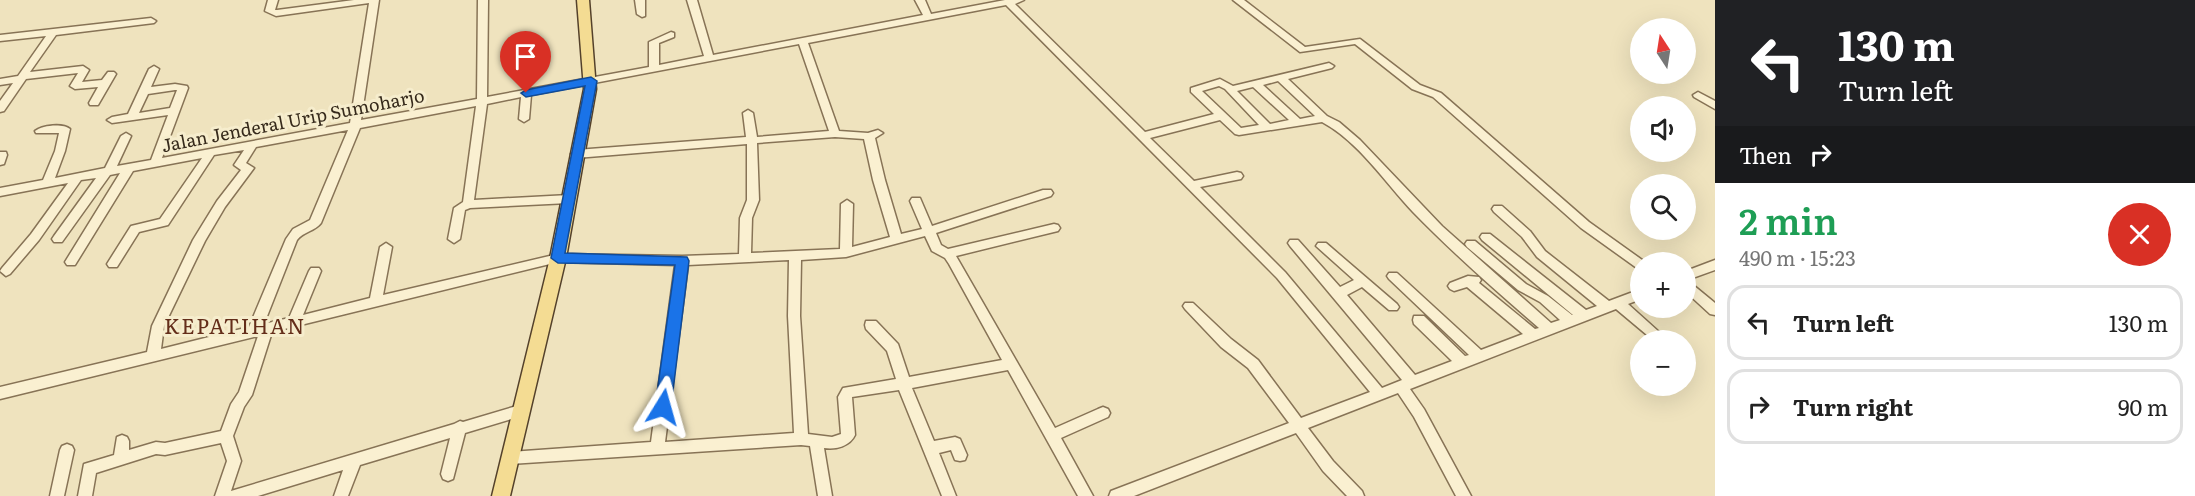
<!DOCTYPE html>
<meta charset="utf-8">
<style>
:root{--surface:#fff;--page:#f2f2f2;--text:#222;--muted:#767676;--line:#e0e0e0}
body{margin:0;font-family:Literata,serif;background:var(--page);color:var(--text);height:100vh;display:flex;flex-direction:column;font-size:22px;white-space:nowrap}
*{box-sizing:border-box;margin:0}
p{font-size:20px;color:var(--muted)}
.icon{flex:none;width:33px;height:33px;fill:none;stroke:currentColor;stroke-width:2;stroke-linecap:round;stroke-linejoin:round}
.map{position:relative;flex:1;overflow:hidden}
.side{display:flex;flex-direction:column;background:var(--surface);width:480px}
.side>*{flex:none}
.banner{background:#202124;color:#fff;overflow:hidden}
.needle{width:39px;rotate:348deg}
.buttons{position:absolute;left:1630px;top:18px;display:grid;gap:12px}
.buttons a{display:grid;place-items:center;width:66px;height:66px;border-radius:50%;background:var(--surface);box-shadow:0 6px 24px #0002;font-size:30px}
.pin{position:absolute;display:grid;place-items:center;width:51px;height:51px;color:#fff;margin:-62px -26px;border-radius:50% 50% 50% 0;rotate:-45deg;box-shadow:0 0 6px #0007}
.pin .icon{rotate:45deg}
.me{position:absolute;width:66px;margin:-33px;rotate:8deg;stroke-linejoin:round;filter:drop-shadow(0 0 4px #0008)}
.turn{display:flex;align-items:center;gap:21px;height:126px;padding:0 24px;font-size:27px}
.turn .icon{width:78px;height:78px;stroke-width:2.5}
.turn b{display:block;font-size:42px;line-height:51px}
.then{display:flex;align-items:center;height:57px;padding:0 24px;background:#0003;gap:12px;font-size:22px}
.round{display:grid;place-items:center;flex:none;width:63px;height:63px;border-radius:32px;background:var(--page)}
.headline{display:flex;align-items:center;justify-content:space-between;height:102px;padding:0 24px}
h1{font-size:36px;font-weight:600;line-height:45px;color:#1e9e55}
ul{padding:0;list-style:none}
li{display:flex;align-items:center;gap:18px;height:75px;margin:0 12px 9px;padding:0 12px;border:3px solid var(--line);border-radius:18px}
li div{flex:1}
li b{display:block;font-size:22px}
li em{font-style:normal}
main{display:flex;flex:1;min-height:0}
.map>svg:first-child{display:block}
</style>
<main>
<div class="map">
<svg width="1715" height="496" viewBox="0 0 1715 496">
<rect width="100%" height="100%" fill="#efe3be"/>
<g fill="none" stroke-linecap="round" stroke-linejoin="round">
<g stroke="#877356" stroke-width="3">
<g id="minor">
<path d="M268,0H278L275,10H277L354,0H379L361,120L477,99L478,0H488L487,97L649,67V42L671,32L674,33V37L659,43V65L704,56L687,0H697L713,55L923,15L915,0H925L931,14L1005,0H1024L1015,4L1145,132L1214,114L1191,92V88L1220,79L1233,86L1329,63L1334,66L1332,68L1288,79L1327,116L1339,122L1360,140L1442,226L1551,323L1560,320L1540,302L1518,290L1467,247L1465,244L1467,241H1475L1526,284L1548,296L1572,315H1573L1482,240L1480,237L1482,234H1490L1586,310L1597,306L1537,257L1522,237L1494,212L1492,209L1494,206H1502L1530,231L1545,251L1609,301L1641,289V299L1628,304L1668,340H1653L1616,309L1410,389L1424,409L1471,496H1456L1414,417L1398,393L1308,428L1333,461L1362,491L1364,496H1347L1323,471L1296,433L1134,496H1109L1111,491L1289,423L1248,368L1221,347L1185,309L1183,306L1185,303H1193L1231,339L1258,360L1301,418L1370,392L1277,278L1006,5L808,43L839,131L868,133L878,130L883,133L875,138L885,180L901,234L922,229L910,201L912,198H920L932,226L1043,190H1051L1053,193L1051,196L936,233L941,245L948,249L1054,224L1058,225L1060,228L1058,231L956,256L1055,428L1098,409L1103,407L1108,409L1110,413L1108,417L1061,438L1093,496H1078L1008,370L912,388L934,441L955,437L960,439L967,455L965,460L960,461L955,460L951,450L939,453L956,496H942L899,390L852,397L855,435C850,446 836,450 824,448L832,496H818L810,446L801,445L510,464L505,463L503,458L505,453L510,452L651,442L675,265L558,262L272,332L252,395L244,407L233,436L241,461L231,491L454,424L460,421L463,422L520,405L525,407L527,411L525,415L465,433L453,479L448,481L443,479L441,474L450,438L360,465L348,496H334L343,470L258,496H215L227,461L221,443L165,455L156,454L96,473L92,496H78L84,464L114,455L117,437L122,435L127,437L129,441V450L156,442L165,443L221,431L231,404L239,392L258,336L0,399V387L147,352L152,326L193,240L217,201L241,170L234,165L244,150L214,155L168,225L139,232L117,267H109L107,264L131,226L160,219L202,158L133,171L75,265H67L65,262L120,173L110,175L62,242H54L52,239L54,236L96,178L81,180L39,240L10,274L6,276L0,271L2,268L31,234L68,183L0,196V188L43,180L55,151L59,133H36L35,131C42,125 63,123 70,129L65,151L55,178L105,168L121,136L126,133L131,136L117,166L151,160L168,115L112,123L107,120L112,117L128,114L149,69L154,66L159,69L151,87L175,84L187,86L188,88L162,158L350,123L369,3L276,16L265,11ZM799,44L829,131L757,137L753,113L748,110L743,113L746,137L576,150L571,154L576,158L747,144V200L740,218L739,254L682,256L558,254L383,295L392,247L386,243L380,247L370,298L303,315L321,271L319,268H311L309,271L289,318L264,324L297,240C303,232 315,231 321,223L360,128L476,106L463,202L454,208L448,239L454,243L460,239L465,210L470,208L569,203L575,199L569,195L474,200L487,104L521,97L519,119L524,122L529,119L531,95ZM1278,81L1315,116L1300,119L1263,85ZM1219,86L1225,89L1259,125L1241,128L1202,91ZM1253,87L1289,120L1270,124L1237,91ZM175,90H177L170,108L139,113L148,94ZM1220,120L1235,134L1239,135L1322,122C1359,142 1384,181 1413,212C1453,253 1496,291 1539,328L1535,329L1479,283L1481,280L1479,277L1468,276L1450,283L1448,286L1450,289L1454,291L1467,287L1523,334L1481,350L1397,273H1389L1387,276L1389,279L1469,355L1465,356L1424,316H1414L1413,320L1414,324L1452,361L1415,375L1347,295L1362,287L1389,310H1397L1399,307L1397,304L1326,243H1318L1316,246L1354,280L1340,287L1298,240H1290L1288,243L1290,246L1402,380L1382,388L1285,272L1200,187L1241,179L1243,176L1241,173L1237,172L1194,181L1150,138ZM348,130L310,220L293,229L286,239L249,327L161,349L164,326L205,241L225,207L254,168L246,163L256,147ZM835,137L864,139L873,180L890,237L852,247L853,204L847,200L841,204L840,249L751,253L752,218L759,200L757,143ZM925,236L932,251L945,258L949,264L1002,360L909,377L898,344L876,321H866L865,325L866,329L887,351L896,379L843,388L838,397L841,434L832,437L808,434L800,316L801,260L846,257ZM789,260L788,316L794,433L665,442L688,265Z"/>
<polygon points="635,0 645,0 645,16 642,17 637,14"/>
<polygon points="1233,0 1244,0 1305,47 1360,39 1420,85 1441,93 1589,222 1645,262 1641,262 1641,271 1581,228 1433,97 1412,89 1355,44 1300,52"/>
<polygon points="151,18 156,21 154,23 56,35 30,72 83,66 89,70 82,82 102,80 108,72 114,72 116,74 98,105 90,105 89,103 98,87 75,89 70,86 78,73 26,79 4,111 0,112 0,101 13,83 0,85 0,79 18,76 46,36 0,41 0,35"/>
<polygon points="1698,92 1715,101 1715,109 1694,97 1693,95"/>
<polygon points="0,152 6,152 7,155 4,164 0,165"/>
<polygon points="1715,260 1715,270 1687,280 1715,303 1715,315 1710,314 1686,292 1686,271"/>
<polygon points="67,444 72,446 74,450 64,496 50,496 60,450 62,446"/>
</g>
</g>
<g stroke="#54412b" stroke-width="3">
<polygon id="major" points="577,0 589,0 596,89 566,258 510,496 492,496 550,258 584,89"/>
</g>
<use href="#minor" fill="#faf0d1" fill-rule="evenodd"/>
<use href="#major" fill="#f4dc93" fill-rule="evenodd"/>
</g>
<polygon fill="#1a73e8" stroke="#114b97" stroke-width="1.5" points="591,77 597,81 565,253 687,257 689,261 671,407 668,412 663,414 657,412 655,407 675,265 558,263 551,258 585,86 526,97 521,93 526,90"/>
<g text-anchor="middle" stroke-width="6" stroke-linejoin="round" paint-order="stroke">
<g font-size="18" fill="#362a1b" stroke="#f6edcd">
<text transform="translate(293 121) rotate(-11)" y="6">Jalan Jenderal Urip Sumoharjo</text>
</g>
<g font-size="21" letter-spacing="1.5" fill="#642e1a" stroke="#f6edcd">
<text x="235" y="334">KEPATIHAN</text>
</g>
</g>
</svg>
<div class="buttons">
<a><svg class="needle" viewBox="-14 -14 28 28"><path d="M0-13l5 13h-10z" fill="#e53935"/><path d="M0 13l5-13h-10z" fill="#767676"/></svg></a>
<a><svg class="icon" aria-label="sound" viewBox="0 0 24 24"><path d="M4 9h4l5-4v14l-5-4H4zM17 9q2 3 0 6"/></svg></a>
<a><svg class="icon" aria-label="search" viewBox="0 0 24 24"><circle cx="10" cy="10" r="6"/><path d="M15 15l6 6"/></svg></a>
<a>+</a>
<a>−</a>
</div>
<div class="pin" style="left:526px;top:93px;background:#d93025"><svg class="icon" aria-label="arrive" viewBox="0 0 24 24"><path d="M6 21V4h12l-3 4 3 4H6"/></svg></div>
<svg class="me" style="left:663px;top:407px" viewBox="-20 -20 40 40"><path d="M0-17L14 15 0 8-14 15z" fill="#1a73e8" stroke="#fff" stroke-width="4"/></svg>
</div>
<section class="side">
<div class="banner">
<div class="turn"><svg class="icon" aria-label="left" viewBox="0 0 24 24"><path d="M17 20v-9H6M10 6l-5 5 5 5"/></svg><div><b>130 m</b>Turn left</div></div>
<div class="then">Then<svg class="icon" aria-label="right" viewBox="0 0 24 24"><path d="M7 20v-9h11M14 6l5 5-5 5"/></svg></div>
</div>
<div class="headline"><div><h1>2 min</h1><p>490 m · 15:23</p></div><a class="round" style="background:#d93025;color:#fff"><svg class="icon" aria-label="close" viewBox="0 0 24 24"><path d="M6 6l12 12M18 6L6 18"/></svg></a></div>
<ul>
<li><svg class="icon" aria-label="left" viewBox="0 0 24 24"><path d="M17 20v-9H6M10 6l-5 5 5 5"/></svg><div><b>Turn left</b></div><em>130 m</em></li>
<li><svg class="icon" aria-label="right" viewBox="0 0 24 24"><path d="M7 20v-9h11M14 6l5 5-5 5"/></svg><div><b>Turn right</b></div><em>90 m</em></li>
</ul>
</section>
</main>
